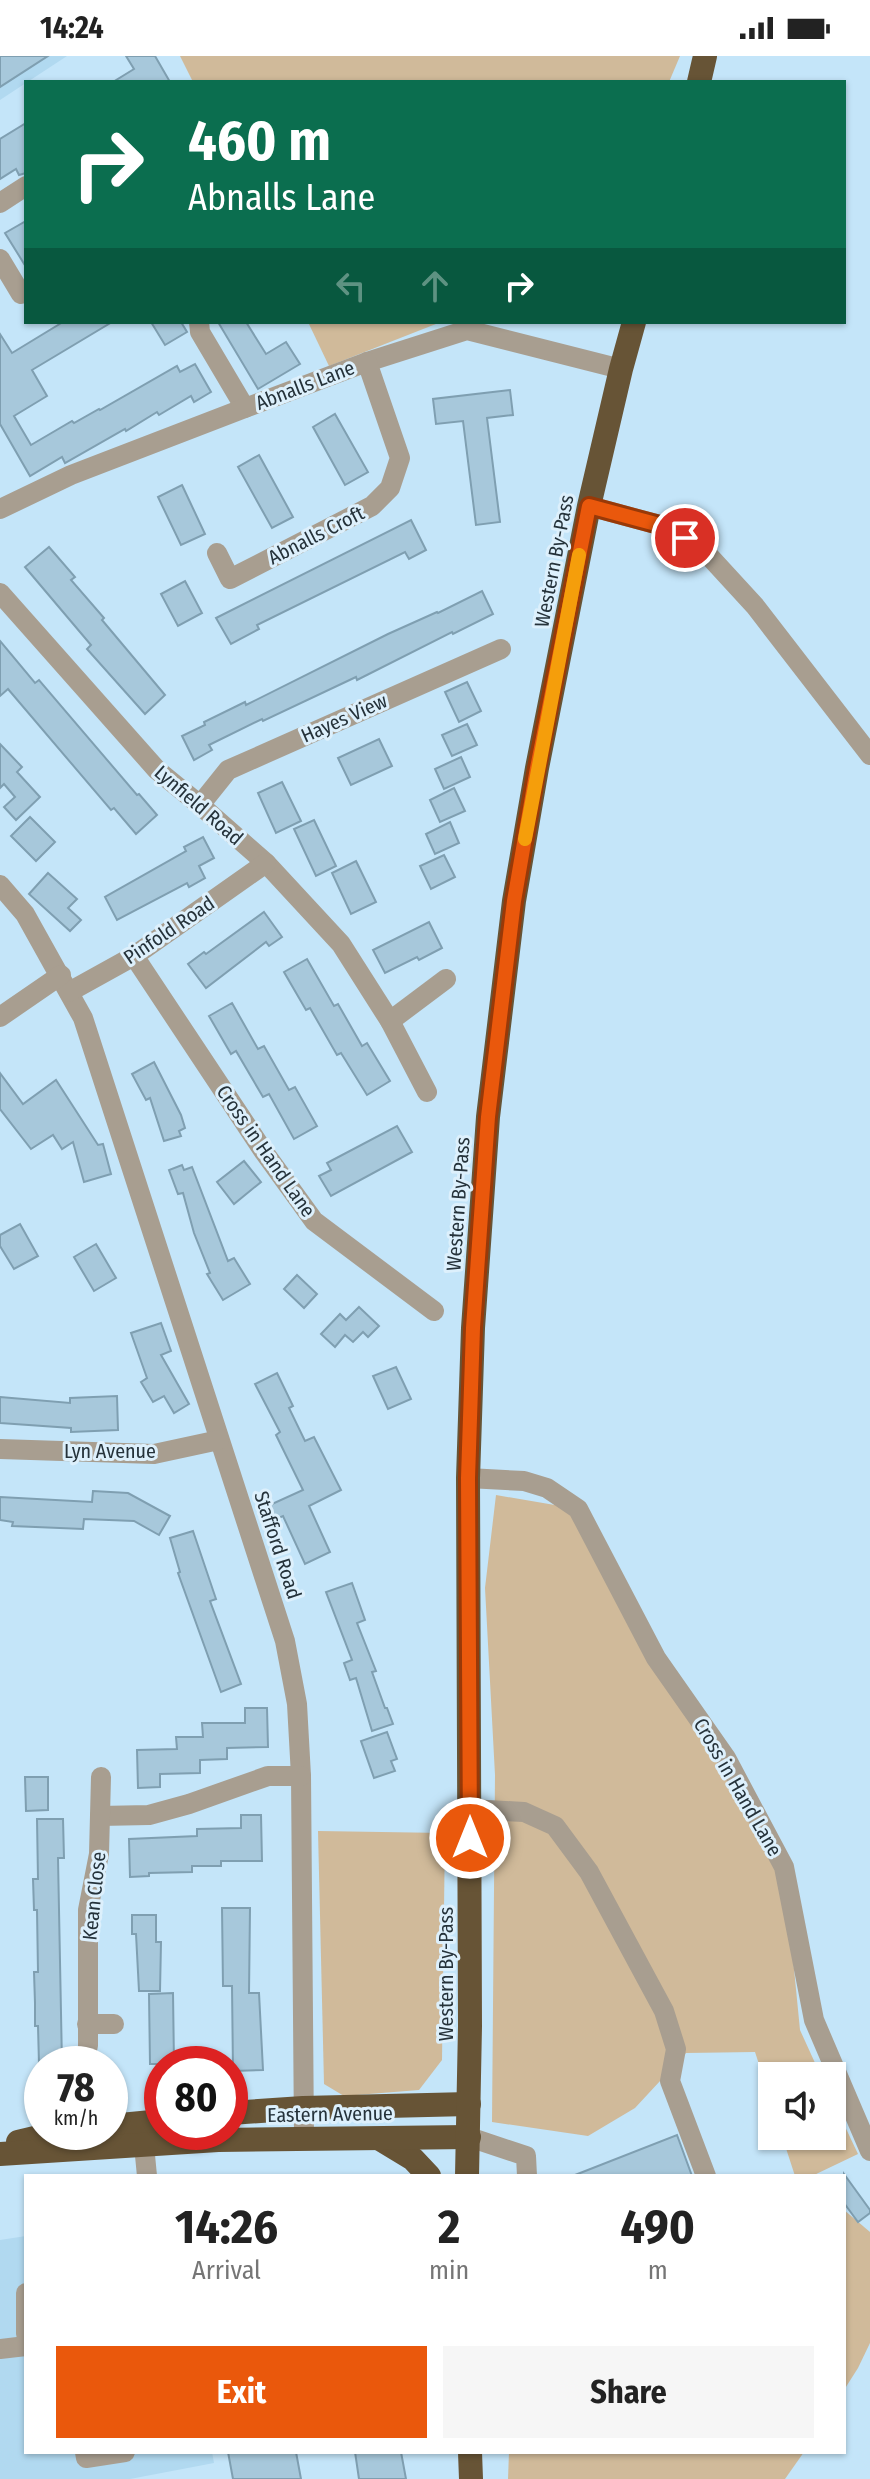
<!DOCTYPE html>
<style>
:root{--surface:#fff;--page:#f6f6f6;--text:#222;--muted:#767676;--accent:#ea580c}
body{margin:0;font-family:"Fira Sans Condensed",sans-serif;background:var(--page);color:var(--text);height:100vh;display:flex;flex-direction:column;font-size:30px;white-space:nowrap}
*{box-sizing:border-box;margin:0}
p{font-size:26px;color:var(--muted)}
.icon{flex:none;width:44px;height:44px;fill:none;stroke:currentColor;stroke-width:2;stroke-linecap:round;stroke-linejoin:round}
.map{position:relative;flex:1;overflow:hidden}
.side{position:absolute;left:24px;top:2118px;width:822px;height:280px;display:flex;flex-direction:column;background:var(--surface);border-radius:0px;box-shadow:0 2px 6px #0004}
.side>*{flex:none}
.hud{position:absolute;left:24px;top:24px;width:822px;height:244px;border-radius:0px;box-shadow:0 2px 6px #0004;background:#0b6e4f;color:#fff;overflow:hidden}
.fabs{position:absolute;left:758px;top:2006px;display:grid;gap:16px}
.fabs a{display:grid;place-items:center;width:88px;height:88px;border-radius:0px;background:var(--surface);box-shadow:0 2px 6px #0004;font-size:40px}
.speed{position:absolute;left:24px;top:1990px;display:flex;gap:16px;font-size:40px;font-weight:700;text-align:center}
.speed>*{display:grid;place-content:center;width:104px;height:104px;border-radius:50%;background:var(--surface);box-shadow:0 2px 6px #0004;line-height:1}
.speed small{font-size:20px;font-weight:400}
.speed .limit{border:12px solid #d22;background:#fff;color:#111}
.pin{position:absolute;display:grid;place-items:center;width:68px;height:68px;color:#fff;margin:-34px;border:4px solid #fff;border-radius:50%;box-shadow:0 2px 8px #0007}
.me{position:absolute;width:88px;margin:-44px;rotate:0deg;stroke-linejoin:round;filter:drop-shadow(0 0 6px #0008)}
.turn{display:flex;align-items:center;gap:28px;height:168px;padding:0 32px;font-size:36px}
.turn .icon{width:104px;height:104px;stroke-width:2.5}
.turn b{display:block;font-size:56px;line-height:68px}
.lanes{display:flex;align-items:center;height:76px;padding:0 32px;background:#0003;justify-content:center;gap:40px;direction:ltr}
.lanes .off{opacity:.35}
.eta{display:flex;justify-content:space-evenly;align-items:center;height:136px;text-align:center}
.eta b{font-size:48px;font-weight:700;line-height:56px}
.action{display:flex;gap:16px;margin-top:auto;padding:16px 32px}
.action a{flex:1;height:92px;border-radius:0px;background:var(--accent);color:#fff;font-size:32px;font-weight:700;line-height:92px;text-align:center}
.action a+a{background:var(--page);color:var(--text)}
.status{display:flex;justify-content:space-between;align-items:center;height:56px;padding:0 40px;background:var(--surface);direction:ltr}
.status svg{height:22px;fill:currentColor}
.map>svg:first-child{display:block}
</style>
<div class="status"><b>14:24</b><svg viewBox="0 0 49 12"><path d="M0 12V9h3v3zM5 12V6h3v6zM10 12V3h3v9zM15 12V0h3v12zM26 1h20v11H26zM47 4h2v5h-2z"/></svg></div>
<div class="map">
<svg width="870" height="2423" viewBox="0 0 870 2423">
<rect width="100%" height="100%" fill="#c4e5f9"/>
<g fill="#b1d9f0">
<polygon points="0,0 67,0 0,44"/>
<polygon points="26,2180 26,2396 212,2396 214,2407 130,2423 0,2423 0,2184"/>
</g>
<g fill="#d0ba9a">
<polygon points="180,0 680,0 669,26 193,26"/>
<polygon points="308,266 441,266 329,310"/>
<polygon points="496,1439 578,1453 784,1811 800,1974 821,2020 772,2020 772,2048 755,1996 686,1997 635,2052 588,2080 492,2066 495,1719 485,1532"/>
<polygon points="318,1775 445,1777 442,2004 419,2034 344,2040 324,2028"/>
<polygon points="832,2043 858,2098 812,2120 795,2120 782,2080 832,2080"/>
<polygon points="844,2154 870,2176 870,2287 858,2312 844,2334"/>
<polygon points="509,2396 804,2396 785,2423 508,2423"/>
</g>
<g fill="#a7c8db" stroke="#7f9fb1" stroke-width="2">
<polygon points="0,0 48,0 0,31"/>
<polygon points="126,0 155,0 170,26 113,26 134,13"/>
<polygon points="26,67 26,117 19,119 16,113 0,123 0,83"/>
<polygon points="26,165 26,211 5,177"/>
<polygon points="63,266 112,266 32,314 47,340 14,360 31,389 72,365 74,367 99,353 100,354 177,310 180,316 195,308 211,336 194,346 191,340 159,359 157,356 126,375 125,373 65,407 62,401 30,420 0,368 0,278 12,297"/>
<polygon points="151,266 181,266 187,276 165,289"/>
<polygon points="218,266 246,266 266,298 286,286 300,308 258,333"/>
<polygon points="510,334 513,359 487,362 500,466 476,469 463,365 436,368 433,343"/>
<polygon points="335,358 368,416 345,429 313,371"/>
<polygon points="259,399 293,461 272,472 238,411"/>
<polygon points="182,429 205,478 181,489 158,441"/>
<polygon points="411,464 426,494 409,503 405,496 257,569 259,573 231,588 216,562"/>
<polygon points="49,491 75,521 71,524 104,562 102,564 165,639 145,658 87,593 91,589 25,511"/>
<polygon points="185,525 202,557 178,570 161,538"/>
<polygon points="482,535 493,558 453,578 452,576 357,624 356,621 263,665 262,663 209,689 212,694 194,704 182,680 205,669 204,666 245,646 246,649 388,578 437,556 438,557"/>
<polygon points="0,585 35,627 39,624 137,739 139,738 157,759 136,778 114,752 111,754 8,633 0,640"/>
<polygon points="467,626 481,655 459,666 445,636"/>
<polygon points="467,668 477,689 452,700 442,679"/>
<polygon points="379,683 392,710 351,729 338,702"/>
<polygon points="0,688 22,711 17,716 40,741 16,764 4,751 15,741 4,728 0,732"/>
<polygon points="461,701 470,721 444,733 435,713"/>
<polygon points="282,726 301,765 276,777 258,737"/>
<polygon points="454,732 465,755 440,766 430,744"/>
<polygon points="30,761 55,786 36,805 11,780"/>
<polygon points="314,764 336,810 316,820 294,773"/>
<polygon points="450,766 459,787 435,798 426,778"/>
<polygon points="203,781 214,802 199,810 205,822 189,831 187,827 117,864 105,841 186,795 184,791"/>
<polygon points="444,799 455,821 431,833 420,810"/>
<polygon points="356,805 376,846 351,858 332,817"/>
<polygon points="48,817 77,843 68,852 81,864 70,875 29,838"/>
<polygon points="264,856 282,881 269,890 266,886 206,932 188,908 204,896 206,898"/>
<polygon points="429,866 442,892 419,904 417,901 385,917 373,894"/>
<polygon points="307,903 334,950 338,948 362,990 367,987 390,1025 367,1039 341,997 337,999 310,952 306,954 284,916"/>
<polygon points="232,947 258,993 264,990 289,1034 295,1031 317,1070 294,1083 269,1038 263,1041 236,995 231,998 209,960"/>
<polygon points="154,1006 181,1059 185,1072 179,1075 181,1080 164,1085 150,1042 146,1044 132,1018"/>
<polygon points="0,1017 23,1048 56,1024 98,1089 103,1088 111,1118 84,1126 73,1086 62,1093 53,1079 31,1093 0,1053"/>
<polygon points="397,1070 412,1096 331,1140 319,1120 331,1114 327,1107"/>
<polygon points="244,1105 261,1126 234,1148 217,1126"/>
<polygon points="182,1109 184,1114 192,1111 228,1205 234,1202 250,1228 223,1244 207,1218 210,1217 194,1177 183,1137 178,1138 169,1114"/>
<polygon points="20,1168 38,1200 14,1213 0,1190 0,1179"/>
<polygon points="96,1188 116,1222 94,1235 74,1201"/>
<polygon points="297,1219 317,1238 304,1252 284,1233"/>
<polygon points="359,1251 379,1270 368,1281 363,1276 353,1286 345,1279 335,1291 321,1278 340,1258 346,1264"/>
<polygon points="161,1267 171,1295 161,1299 189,1348 174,1357 164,1340 153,1346 141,1326 147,1322 131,1277"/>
<polygon points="396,1311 411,1343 388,1353 373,1320"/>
<polygon points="277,1317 293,1350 289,1352 305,1385 314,1381 341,1434 309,1450 330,1496 305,1508 283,1460 267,1467 261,1453 303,1434 276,1379 280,1376 255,1328"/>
<polygon points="117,1340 118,1374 71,1376 71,1372 0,1367 0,1341 70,1347 70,1342"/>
<polygon points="93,1435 128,1437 170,1460 159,1479 134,1465 84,1463 83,1473 12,1470 13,1466 0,1464 0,1441 92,1446"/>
<polygon points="193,1475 216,1543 210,1545 241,1628 221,1636 178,1517 180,1516 170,1482"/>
<polygon points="352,1527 365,1564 357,1567 376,1615 372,1616 385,1652 387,1652 393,1668 372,1675 356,1622 350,1624 344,1607 352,1604 326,1536"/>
<polygon points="245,1652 267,1652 268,1691 227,1692 227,1703 200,1704 200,1717 160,1718 160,1731 138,1732 137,1694 177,1693 176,1681 203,1681 202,1667 245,1667"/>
<polygon points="387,1676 397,1703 391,1705 395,1715 374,1722 361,1685"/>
<polygon points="25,1721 48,1721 48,1754 26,1755"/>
<polygon points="241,1759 261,1759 262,1805 221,1805 221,1810 192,1810 192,1816 149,1817 149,1820 130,1821 129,1783 197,1780 197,1773 241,1772"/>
<polygon points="37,1763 63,1763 64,1802 58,1802 62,2008 39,2008 38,1970 35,1970 35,1947 34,1916 38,1916 37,1854 34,1854 33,1823 38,1823"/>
<polygon points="222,1852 250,1852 249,1937 259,1937 263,2014 233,2015 232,1930 223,1930"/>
<polygon points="132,1859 156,1859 156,1886 161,1886 160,1935 139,1935 136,1878 132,1878"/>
<polygon points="173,1937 174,2008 150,2008 149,1938"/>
<polygon points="677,2079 692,2120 575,2120 575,2119"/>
<polygon points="844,2118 870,2154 870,2157 858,2166 844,2147"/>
<polygon points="228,2396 296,2396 301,2423 233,2423"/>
<polygon points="355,2396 401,2396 406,2423 359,2423"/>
</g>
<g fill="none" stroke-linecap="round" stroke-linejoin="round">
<g stroke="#a89e90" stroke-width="20">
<polyline points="0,147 26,130"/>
<polyline points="0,203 21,238"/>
<polyline points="199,266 200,276 245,352"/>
<polyline points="589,450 667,471 710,501 755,550 870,699"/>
<polyline points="0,453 71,419 245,352 367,306 467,274 621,313"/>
<polyline points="217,497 230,523 372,450 390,432 400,402 367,306"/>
<polyline points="0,537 157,714 200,749 266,807 341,888 390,965 427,1036"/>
<polyline points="200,749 228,714 501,593"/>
<polyline points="0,829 25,858 83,962 285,1585 297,1648 301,1720 304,2081"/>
<polyline points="134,900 264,1096 314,1165 434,1255"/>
<polyline points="69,936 134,900 266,807"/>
<polyline points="0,961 61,919"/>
<polyline points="390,965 446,923"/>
<polyline points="0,1393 154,1398 219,1384"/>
<polyline points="468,1422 524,1425 547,1432 578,1453 656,1602 726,1702 784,1811 814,1964 870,2095"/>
<polyline points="470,1753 524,1756 555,1770 589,1816 664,1955 676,1993 670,2025 706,2120"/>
<polyline points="100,1760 149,1759 189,1748 268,1720 301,1720"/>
<polyline points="87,1968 114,1968"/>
<polyline points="88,1990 88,1854 99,1798 101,1721"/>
<polyline points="469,2081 526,2100 527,2120"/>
<polyline points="144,2089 147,2120"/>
<polyline points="26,2237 26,2278"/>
<polyline points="0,2293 26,2290"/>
<polyline points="85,2396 86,2402 125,2396"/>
</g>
<g stroke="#675436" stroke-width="24">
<polyline points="699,26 705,0"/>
<polyline points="230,2057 303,2052 469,2048"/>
<polyline points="110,2070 162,2065"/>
<polyline points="380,2083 413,2103 429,2120"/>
<polyline points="18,2086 60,2076"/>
<polyline points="0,2098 218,2084 469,2081"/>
<polyline points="467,2120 470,1970 468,1422 473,1272 488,1061 514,845 537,712 589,450 621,313 634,266"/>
<polyline points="470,2396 471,2423"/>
</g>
</g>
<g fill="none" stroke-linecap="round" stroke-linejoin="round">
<g stroke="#983908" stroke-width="20">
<polyline id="route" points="470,1782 468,1422 473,1272 488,1061 514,845 537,712 589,450 667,471 685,482"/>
</g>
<use href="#route" stroke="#ea580c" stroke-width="14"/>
<polyline stroke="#f59e0b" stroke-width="14" points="525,783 579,499"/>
</g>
<g text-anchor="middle" stroke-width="6" stroke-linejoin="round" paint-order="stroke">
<g font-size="20" fill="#25323a" stroke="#ddf0fc">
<text transform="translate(305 329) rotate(-21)" y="7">Abnalls Lane</text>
<text transform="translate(316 479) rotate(-27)" y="7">Abnalls Croft</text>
<text transform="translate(554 505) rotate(-79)" y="7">Western By-Pass</text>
<text transform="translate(344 662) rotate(-24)" y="7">Hayes View</text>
<text transform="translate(199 749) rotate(41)" y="7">Lynfield Road</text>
<text transform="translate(169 874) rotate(-34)" y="7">Pinfold Road</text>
<text transform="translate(266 1095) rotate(55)" y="7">Cross in Hand Lane</text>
<text transform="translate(458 1148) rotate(-86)" y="7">Western By-Pass</text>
<text x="110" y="1402">Lyn Avenue</text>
<text transform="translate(278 1489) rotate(72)" y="7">Stafford Road</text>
<text transform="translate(738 1731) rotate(60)" y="7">Cross in Hand Lane</text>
<text transform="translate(94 1840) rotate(-84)" y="7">Kean Close</text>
<text transform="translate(446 1918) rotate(-90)" y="7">Western By-Pass</text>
<text transform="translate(330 2058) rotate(-1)" y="7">Eastern Avenue</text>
</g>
</g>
</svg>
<div class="fabs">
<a><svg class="icon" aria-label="sound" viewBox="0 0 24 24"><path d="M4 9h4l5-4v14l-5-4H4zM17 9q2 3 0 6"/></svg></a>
</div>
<div class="speed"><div>78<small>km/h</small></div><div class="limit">80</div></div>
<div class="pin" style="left:685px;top:482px;background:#d93025"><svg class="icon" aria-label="arrive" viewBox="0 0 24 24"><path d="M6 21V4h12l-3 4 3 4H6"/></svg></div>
<svg class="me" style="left:470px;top:1782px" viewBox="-20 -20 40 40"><circle r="17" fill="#ea580c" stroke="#fff" stroke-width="3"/><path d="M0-11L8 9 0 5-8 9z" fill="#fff"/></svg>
<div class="hud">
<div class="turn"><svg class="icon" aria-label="right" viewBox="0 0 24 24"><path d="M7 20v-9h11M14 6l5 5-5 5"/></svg><div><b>460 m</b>Abnalls Lane</div></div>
<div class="lanes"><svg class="icon off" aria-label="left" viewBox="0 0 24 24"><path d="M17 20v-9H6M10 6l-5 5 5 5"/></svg><svg class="icon off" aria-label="ahead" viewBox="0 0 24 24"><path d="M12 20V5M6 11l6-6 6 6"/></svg><svg class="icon" aria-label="right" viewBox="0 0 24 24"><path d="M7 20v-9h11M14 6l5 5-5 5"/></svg></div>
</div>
<section class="side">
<div class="eta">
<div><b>14:26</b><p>Arrival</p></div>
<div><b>2</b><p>min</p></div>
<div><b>490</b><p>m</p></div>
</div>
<div class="action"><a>Exit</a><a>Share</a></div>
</section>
</div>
